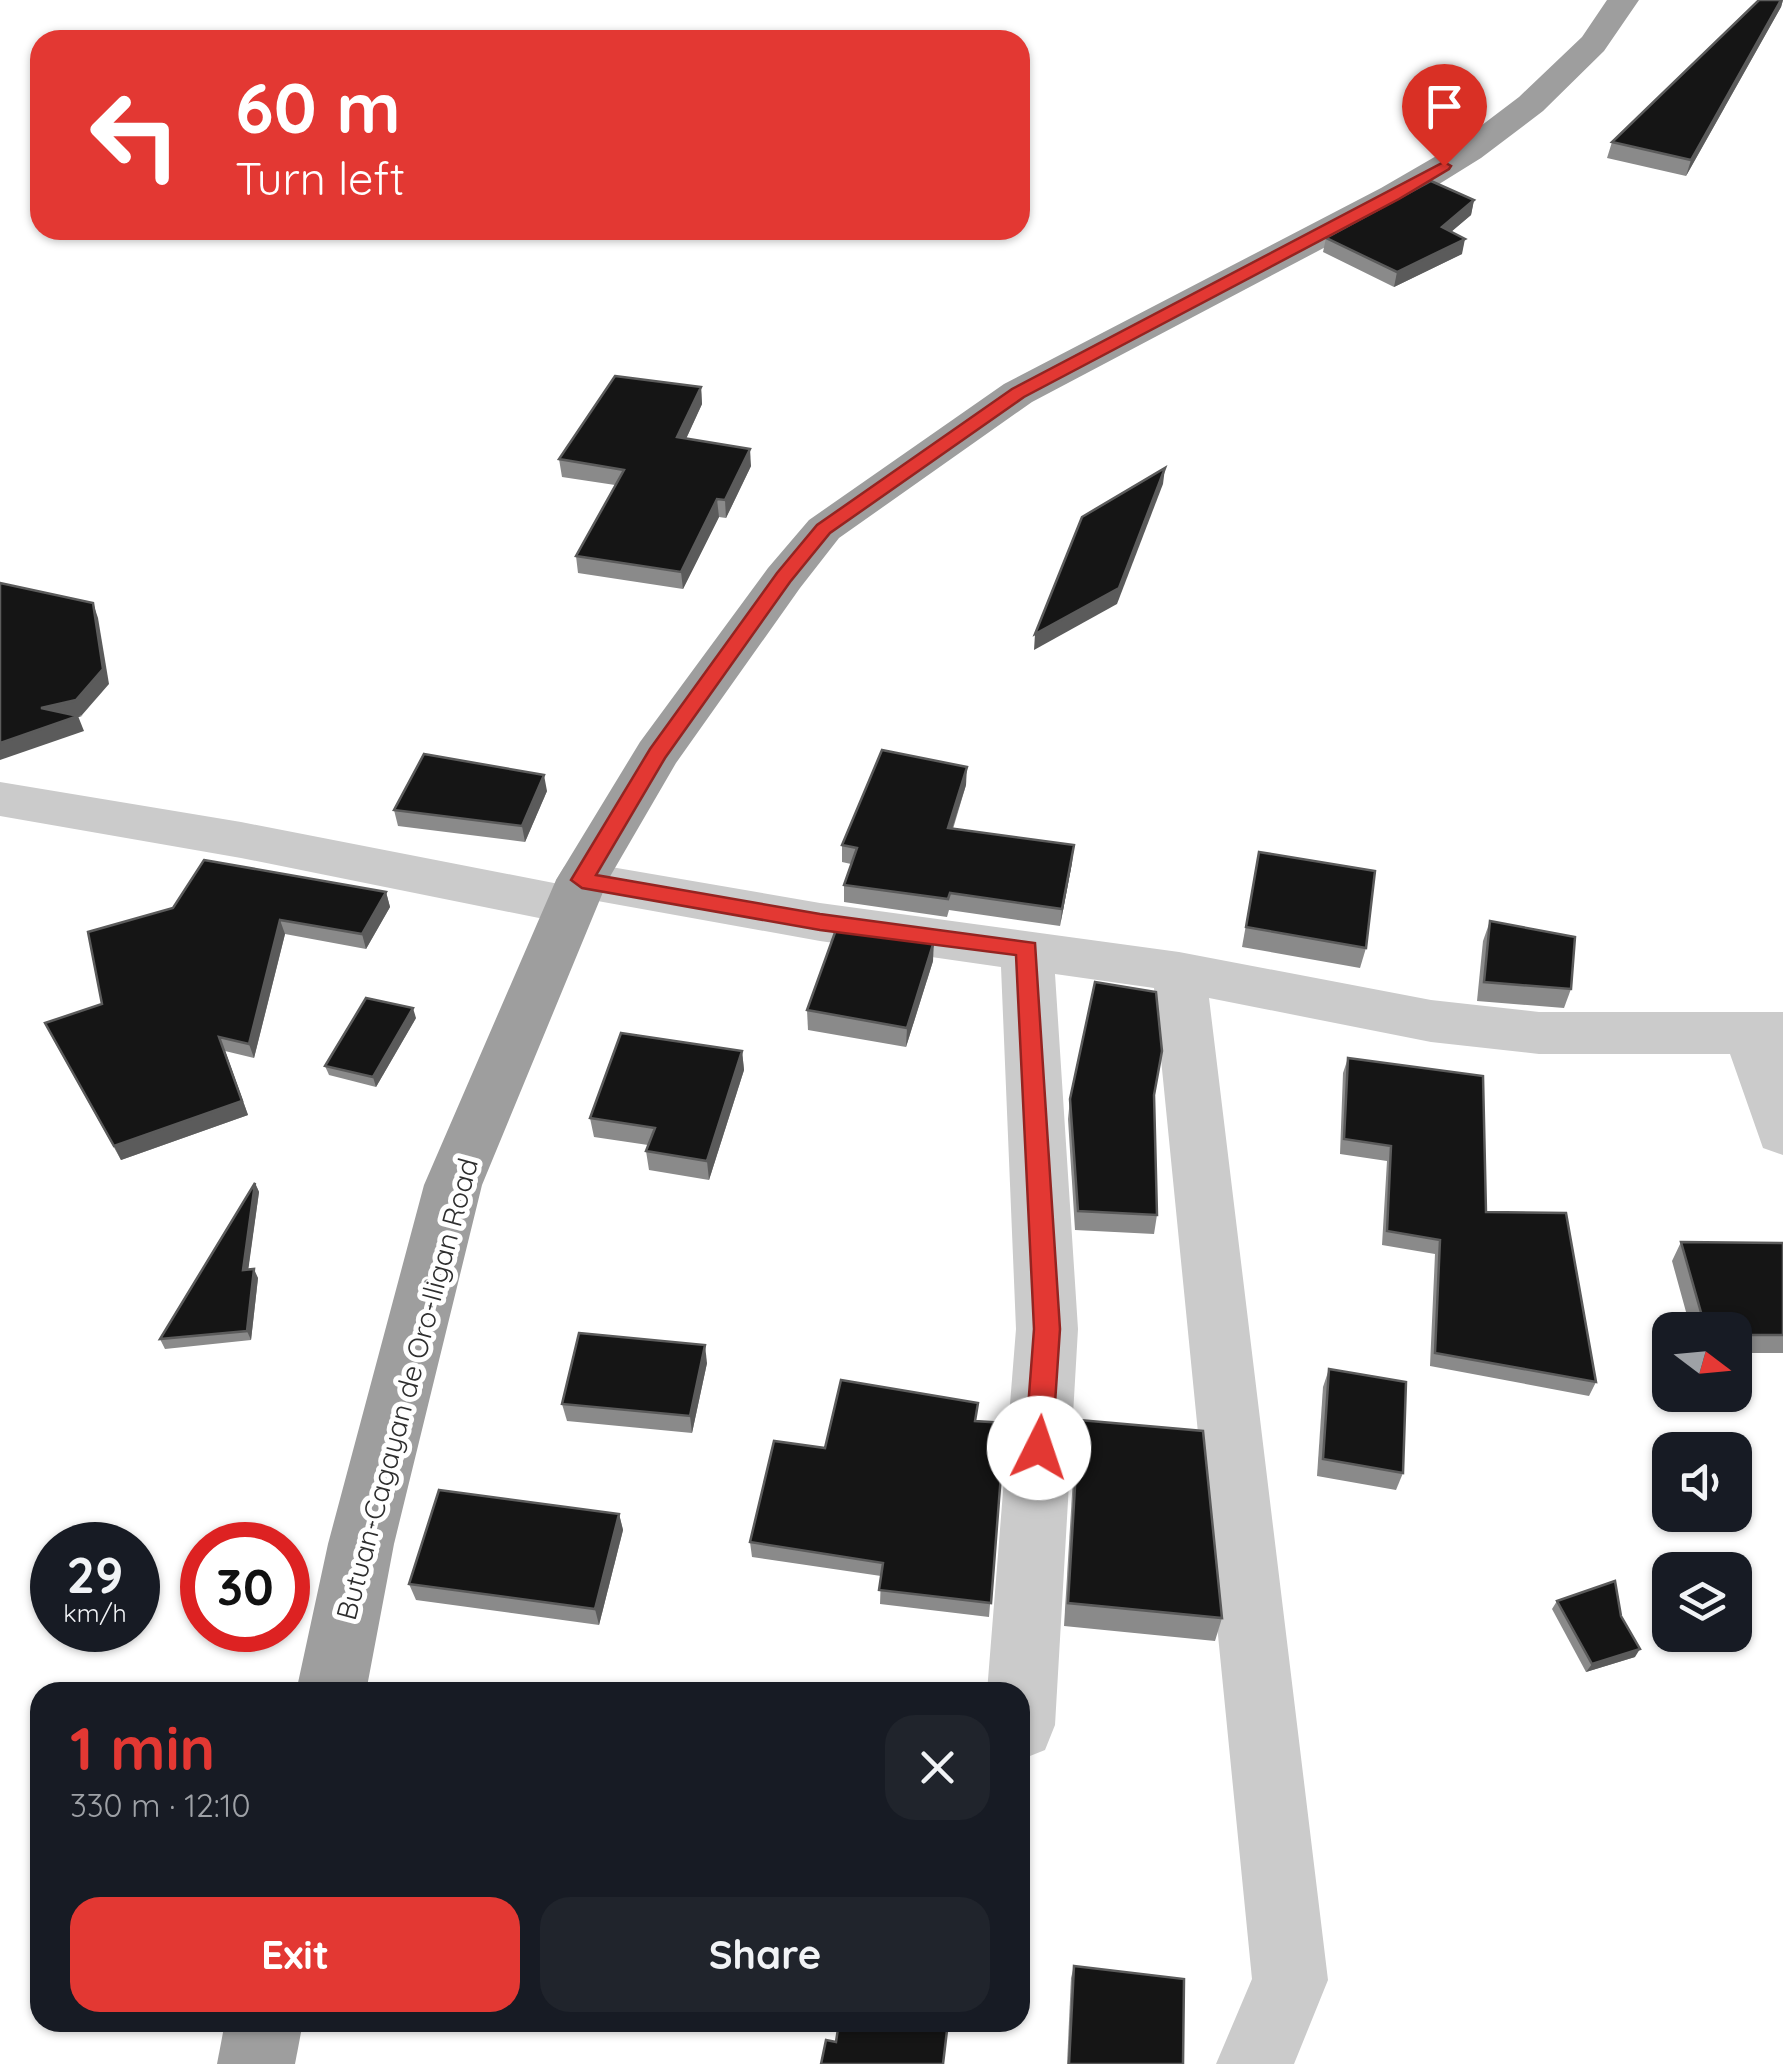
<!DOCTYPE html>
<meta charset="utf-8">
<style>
:root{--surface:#171b24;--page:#20242c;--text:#f1f3f6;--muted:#9ea1a6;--accent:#e33833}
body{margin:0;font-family:Quicksand,sans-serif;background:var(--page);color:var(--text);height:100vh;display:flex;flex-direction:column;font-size:38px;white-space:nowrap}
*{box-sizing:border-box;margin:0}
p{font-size:32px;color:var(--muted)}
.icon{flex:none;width:55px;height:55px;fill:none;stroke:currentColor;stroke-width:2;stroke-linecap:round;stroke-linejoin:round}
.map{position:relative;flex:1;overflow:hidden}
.side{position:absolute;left:30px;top:1682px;width:1000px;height:350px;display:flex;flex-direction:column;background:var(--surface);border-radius:30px;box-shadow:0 2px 8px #0004}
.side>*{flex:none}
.guide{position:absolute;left:30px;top:30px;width:1000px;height:210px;border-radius:30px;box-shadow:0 2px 8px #0004;background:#e33833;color:#fff;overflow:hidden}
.needle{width:65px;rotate:106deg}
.buttons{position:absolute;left:1652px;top:1312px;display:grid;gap:20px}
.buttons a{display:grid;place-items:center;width:100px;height:100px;border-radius:20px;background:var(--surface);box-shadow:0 2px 8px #0004;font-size:50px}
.speed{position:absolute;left:30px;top:1522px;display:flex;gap:20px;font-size:50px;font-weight:700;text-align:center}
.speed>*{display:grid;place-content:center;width:130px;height:130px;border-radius:50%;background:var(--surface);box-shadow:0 2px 8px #0004;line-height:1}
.speed small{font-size:25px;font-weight:400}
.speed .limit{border:15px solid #d22;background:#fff;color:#111}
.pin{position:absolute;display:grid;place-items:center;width:85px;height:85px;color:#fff;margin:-102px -42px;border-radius:50% 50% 50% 0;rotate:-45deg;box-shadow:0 0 10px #0007}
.pin .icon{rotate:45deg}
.me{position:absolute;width:110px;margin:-55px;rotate:4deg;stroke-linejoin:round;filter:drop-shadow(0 0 8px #0008)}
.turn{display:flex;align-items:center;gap:35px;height:210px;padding:0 40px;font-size:45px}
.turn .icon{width:130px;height:130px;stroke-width:2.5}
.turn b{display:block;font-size:70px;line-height:85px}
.round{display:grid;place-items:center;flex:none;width:105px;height:105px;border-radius:30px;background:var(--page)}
.summary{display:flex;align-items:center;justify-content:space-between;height:170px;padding:0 40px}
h1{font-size:60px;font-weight:800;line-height:75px;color:var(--accent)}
.action{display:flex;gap:20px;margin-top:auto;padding:20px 40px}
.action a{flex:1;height:115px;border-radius:30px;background:var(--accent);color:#fff;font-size:40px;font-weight:800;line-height:115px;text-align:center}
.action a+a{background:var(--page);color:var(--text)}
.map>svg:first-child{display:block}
</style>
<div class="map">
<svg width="1783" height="2064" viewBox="0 0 1783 2064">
<rect width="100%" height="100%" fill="#fff"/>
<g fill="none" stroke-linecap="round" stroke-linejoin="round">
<polygon fill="#cbcbcb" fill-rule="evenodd" points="0,782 241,822 559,884 556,880 564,867 582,862 820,903 1179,952 1431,1000 1539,1012 1783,1012 1783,1155 1763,1148 1730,1054 1539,1054 1431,1042 1209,998 1328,1980 1294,2064 1216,2064 1252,1979 1154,988 1055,974 1078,1329 1055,1725 1045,1750 1020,1760 1020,1692 987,1692 1016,1329 1001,967 820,941 592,900 595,905 587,918 569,924 241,858 0,816"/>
<g fill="#9e9e9e" fill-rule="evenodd">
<polygon points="1607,0 1639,0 1604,51 1543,111 1481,158 1407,204 1032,402 839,538 800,588 676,763 608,880 482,1185 394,1544 366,1692 296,1692 328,1544 424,1185 556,880 640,742 768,568 809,520 1004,384 1381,188 1457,144 1519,97 1582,37"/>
<polygon points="225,2022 303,2022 295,2064 217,2064"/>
</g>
</g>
<g fill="#8a8a8a">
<polygon points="1759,0 1783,0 1781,7 1686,176 1607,158 1612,142"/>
<polygon points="1474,200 1471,215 1451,232 1462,254 1394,287 1323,252 1326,238"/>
<polygon points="701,387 702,404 686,439 751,466 726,518 719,517 683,589 578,573 576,556 615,485 562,477 559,459"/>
<polygon points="966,785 953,829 1072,863 1060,926 949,910 947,917 844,902 844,885 851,864 842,862 842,845"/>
<polygon points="547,791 525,842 398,826 394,810"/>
<polygon points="1259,852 1366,948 1360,968 1242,947"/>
<polygon points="386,892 390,907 366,949 285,934 254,1058 225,1051 248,1115 121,1160 52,1037 102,1004 173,908"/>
<polygon points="1490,921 1571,989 1564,1008 1477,1001 1483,941"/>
<polygon points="933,961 906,1047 808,1030 807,1010"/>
<polygon points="416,1018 376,1087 329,1075 325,1066"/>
<polygon points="742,1051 744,1070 709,1180 649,1170 646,1151 648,1145 594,1137 590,1118"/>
<polygon points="1348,1058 1486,1212 1596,1382 1589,1396 1430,1366 1435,1254 1382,1245 1387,1161 1340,1154 1343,1073"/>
<polygon points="1154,1096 1157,1215 1154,1234 1075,1230 1068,1119 1070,1099"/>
<polygon points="255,1183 259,1192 248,1269 258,1278 251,1340 165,1349 160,1339"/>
<polygon points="1681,1242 1783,1243 1783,1353 1735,1353 1735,1330 1691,1330 1672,1261"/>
<polygon points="707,1363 692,1433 567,1421 562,1404"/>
<polygon points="1329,1369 1403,1473 1396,1490 1317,1476 1323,1387"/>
<polygon points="1079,1420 1222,1618 1215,1641 1064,1626 1075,1445"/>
<polygon points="977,1421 1005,1423 989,1617 880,1604 881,1576 752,1557 750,1542 825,1448"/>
<polygon points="619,1514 623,1530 599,1625 416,1600 409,1584"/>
<polygon points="1557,1601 1621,1616 1635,1657 1586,1672 1552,1609"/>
<polygon points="1074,1966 1183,2064 1067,2064 1071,1978"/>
<polygon points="552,2022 627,2022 554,2027"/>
</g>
<g fill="#5b5b5b">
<polygon points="1781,0 1783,0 1781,7 1686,176 1691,160"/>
<polygon points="1474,200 1471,215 1439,242 1442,227"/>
<polygon points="1465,239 1462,254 1394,287 1397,272"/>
<polygon points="701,387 702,404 679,454 677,437"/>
<polygon points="750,449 751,466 726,518 725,500"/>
<polygon points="1165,468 1163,484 1117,604 1034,650 1035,634"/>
<polygon points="717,499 719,517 683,589 681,572"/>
<polygon points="93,603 98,618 109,684 82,715 48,723 41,708"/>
<polygon points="78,716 84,731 0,760 0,743"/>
<polygon points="967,767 966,785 947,845 948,828"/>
<polygon points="544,775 547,791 525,842 522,826"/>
<polygon points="1074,845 1072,863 1060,926 1062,909"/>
<polygon points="386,892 390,907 366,949 362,934"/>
<polygon points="280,920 285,934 254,1058 249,1044"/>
<polygon points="934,941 933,961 906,1047 907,1028"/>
<polygon points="413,1008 416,1018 376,1087 373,1077"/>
<polygon points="225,1051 248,1115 121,1160 114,1146"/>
<polygon points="742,1051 744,1070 709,1180 707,1161"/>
<polygon points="255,1183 259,1192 247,1279 243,1270"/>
<polygon points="254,1269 258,1278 251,1340 247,1331"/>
<polygon points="705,1345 707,1363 692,1433 690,1416"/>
<polygon points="619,1514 623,1530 599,1625 595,1609"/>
<polygon points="1640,1649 1635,1657 1586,1672 1592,1664"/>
</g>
<g fill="#151515" stroke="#5b5b5b" stroke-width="2.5">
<polygon points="1759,0 1781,0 1691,160 1612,142"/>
<polygon points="1431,181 1474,200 1442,227 1465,239 1397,272 1326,238"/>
<polygon points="615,376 701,387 677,437 750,449 725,500 717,499 681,572 576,556 624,470 559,459"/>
<polygon points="1165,468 1119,588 1035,634 1082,517"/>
<polygon points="0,583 93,603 103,669 76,700 41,708 78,716 0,743"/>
<polygon points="882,750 967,767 948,828 1074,845 1062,909 950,893 948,899 844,885 857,848 842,845"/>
<polygon points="424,754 544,775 522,826 394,810"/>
<polygon points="1259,852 1375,871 1366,948 1246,927"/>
<polygon points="204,860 386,892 362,934 280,920 249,1044 219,1037 242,1101 114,1146 45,1023 102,1004 88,932 173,908"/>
<polygon points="1490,921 1575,937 1571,989 1484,982"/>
<polygon points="837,927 934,941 907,1028 807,1010"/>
<polygon points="1095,982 1156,992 1162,1051 1154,1095 1157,1215 1078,1211 1070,1099"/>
<polygon points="366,998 413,1008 373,1077 325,1066"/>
<polygon points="621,1033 742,1051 707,1161 646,1151 655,1128 590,1118"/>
<polygon points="1348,1058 1483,1076 1486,1212 1566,1213 1596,1382 1435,1353 1440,1240 1387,1231 1391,1146 1344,1139"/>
<polygon points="255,1183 243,1270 254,1269 247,1331 160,1339"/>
<polygon points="1681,1242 1783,1243 1783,1335 1735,1335 1735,1330 1706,1330"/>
<polygon points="579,1333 705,1345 690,1416 562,1404"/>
<polygon points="1329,1369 1406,1382 1403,1473 1323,1459"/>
<polygon points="841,1380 978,1403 975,1421 1005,1423 991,1603 879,1590 883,1563 750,1542 774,1441 825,1448"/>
<polygon points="1079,1420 1203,1431 1222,1618 1068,1603"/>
<polygon points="439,1490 619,1514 595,1609 409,1584"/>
<polygon points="1615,1581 1621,1616 1640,1649 1592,1664 1557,1601"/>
<polygon points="1074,1966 1184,1979 1183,2064 1069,2064"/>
<polygon points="839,2022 948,2022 943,2064 821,2064 826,2040 836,2042"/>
</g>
<polygon fill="#e33833" stroke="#942421" stroke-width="2.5" points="1444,162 1451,166 1449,169 1399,199 1024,397 830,533 790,582 665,758 596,875 820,914 1035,943 1060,1329 1052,1448 1048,1456 1039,1460 1029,1456 1025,1448 1034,1329 1016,955 820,930 582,888 571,880 650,749 777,573 817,525 1012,389"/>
<g text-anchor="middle" stroke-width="10" stroke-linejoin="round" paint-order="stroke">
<g font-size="28" fill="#2e2e2e" stroke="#fff">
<text transform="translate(407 1389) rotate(-75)" y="10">Butuan-Cagayan de Oro-Iligan Road</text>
</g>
</g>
</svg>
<div class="buttons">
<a><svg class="needle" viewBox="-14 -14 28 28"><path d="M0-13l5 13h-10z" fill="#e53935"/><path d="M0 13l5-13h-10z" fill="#9ea1a6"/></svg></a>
<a><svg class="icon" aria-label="sound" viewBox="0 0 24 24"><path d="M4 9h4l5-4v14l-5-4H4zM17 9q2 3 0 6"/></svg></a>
<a><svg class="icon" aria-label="layers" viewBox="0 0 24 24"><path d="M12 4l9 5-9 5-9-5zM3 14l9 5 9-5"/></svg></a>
</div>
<div class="speed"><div>29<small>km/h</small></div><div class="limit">30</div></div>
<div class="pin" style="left:1444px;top:166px;background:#d93025"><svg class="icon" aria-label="arrive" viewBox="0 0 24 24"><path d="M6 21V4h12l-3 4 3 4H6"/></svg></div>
<svg class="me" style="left:1039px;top:1448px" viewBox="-20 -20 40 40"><circle r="19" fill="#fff"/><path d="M0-13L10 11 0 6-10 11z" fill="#e33833"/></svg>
<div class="guide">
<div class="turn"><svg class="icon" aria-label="left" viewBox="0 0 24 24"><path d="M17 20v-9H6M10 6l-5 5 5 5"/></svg><div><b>60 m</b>Turn left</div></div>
</div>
<section class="side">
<div class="summary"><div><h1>1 min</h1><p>330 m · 12:10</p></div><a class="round"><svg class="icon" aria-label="close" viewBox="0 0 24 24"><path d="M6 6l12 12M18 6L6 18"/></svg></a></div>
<div class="action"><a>Exit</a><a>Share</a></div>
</section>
</div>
